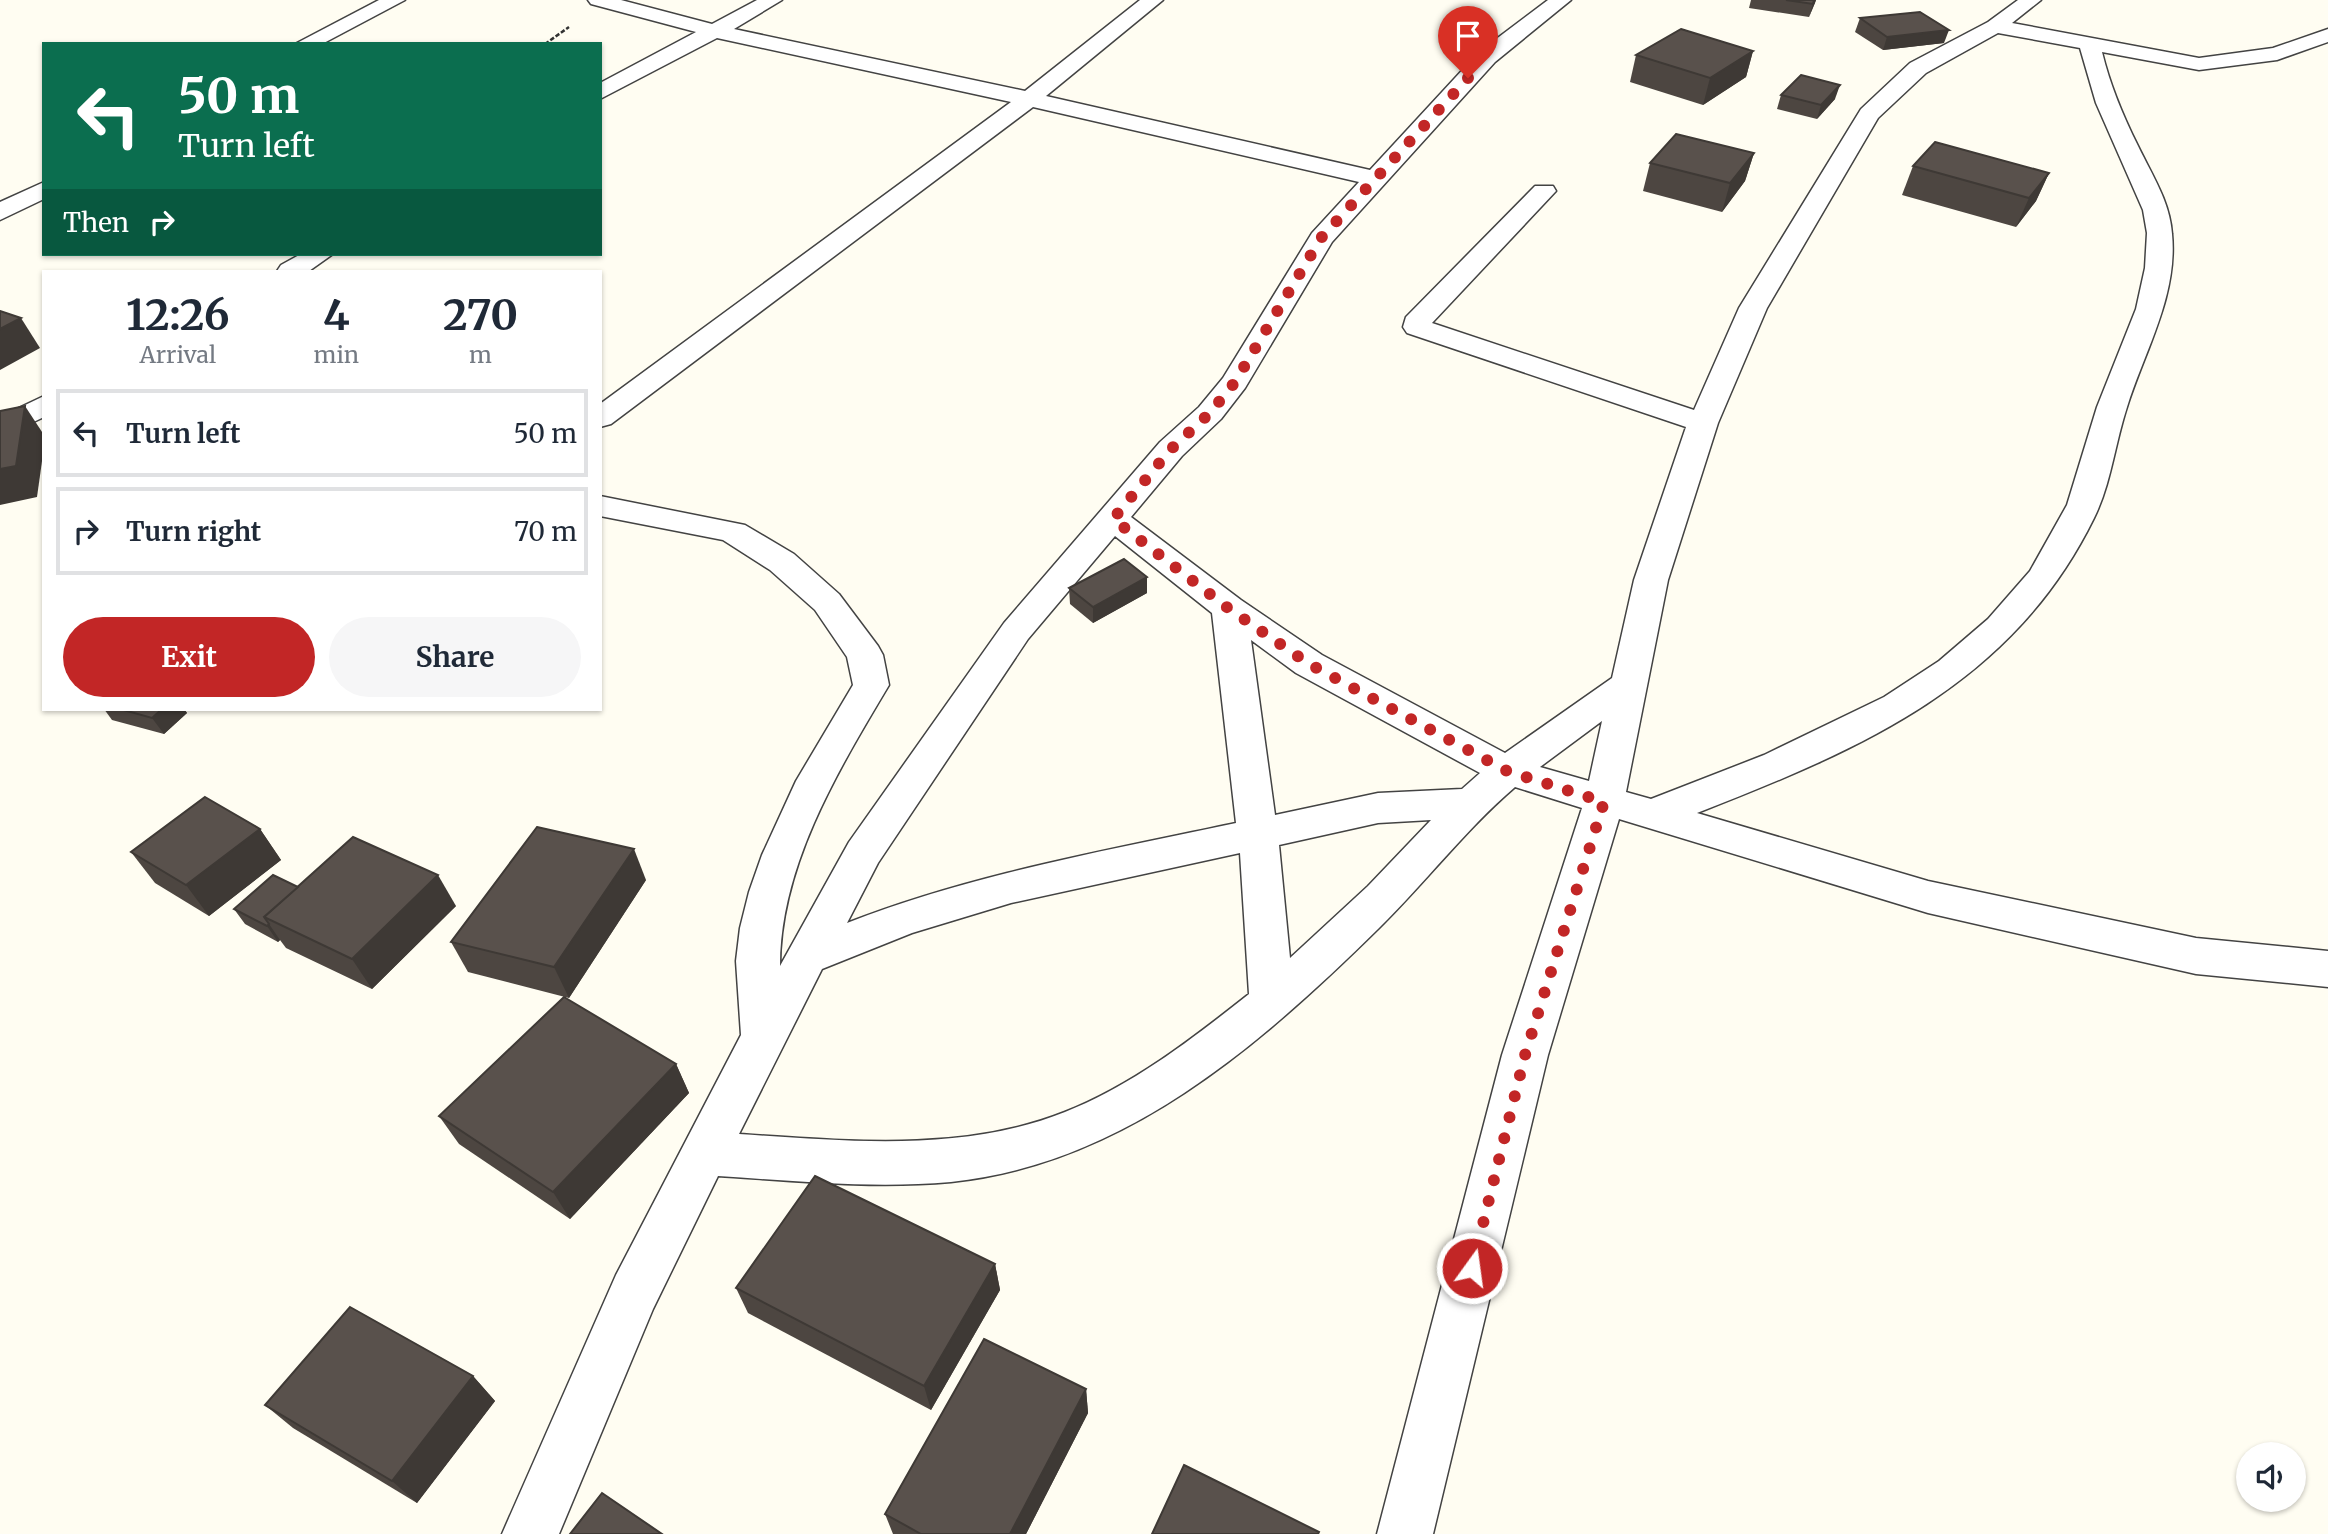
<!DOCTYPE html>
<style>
:root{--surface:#fff;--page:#f6f6f7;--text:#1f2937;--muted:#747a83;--line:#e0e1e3;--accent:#c22626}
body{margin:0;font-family:Merriweather,serif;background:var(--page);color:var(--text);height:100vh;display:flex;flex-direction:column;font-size:26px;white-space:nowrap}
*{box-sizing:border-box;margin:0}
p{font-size:23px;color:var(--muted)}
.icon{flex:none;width:38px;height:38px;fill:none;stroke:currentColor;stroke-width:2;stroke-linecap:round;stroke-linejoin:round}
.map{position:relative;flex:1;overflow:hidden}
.drawer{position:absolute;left:42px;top:270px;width:560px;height:441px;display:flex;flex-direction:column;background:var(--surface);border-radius:0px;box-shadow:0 2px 5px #0004}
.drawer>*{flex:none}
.guide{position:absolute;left:42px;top:42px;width:560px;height:214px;border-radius:0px;box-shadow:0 2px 5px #0004;background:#0b6e4f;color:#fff;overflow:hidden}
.buttons{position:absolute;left:2236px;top:1442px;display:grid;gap:14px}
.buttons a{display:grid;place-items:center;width:70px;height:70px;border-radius:50%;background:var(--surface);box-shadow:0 2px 5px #0004;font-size:35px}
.pin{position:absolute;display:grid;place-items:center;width:60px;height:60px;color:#fff;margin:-72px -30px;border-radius:50% 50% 50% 0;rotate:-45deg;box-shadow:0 0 7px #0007}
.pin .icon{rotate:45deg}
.me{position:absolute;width:77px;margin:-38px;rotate:14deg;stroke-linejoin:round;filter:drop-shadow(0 0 5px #0008)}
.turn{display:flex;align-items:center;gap:24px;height:147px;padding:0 21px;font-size:32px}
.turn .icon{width:91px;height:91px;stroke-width:2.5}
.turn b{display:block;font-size:49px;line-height:60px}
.then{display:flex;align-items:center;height:66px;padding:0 21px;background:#0003;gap:14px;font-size:26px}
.eta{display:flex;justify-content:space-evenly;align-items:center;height:119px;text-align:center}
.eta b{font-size:42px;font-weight:700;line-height:49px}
.action{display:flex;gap:14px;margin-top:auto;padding:14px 21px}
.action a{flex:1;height:80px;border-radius:42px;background:var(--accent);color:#fff;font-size:28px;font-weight:700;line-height:80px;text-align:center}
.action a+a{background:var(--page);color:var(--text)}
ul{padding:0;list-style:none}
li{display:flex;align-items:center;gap:21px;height:88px;margin:0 14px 10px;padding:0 7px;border:4px solid var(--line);border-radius:0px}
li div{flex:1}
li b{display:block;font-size:26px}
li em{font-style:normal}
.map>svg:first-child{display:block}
</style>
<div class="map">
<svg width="2328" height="1534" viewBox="0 0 2328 1534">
<rect width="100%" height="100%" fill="#fffdf2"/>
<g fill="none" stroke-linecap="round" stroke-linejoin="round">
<g stroke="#434343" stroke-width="3">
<g id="street">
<polygon points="379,0 405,0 322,44 295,44"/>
<path d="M588,0H621L712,24L757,0H782L734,29L1025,91L1140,0H1163L1046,96L1370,170L1479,52L1548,0H1571L1495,62L1332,242L1245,388L1221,419L1182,456L1131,517L1241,600L1322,655L1505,753L1612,678L1634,580L1686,427L1407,333L1403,327L1406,317L1535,186H1553L1556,191L1432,323L1694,410L1739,308L1861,109L1910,63L1988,22L2018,0H2041L2012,23L2199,58L2273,48L2328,29V42L2277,60L2199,70L2102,52C2110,85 2123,116 2138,146C2152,175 2170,202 2172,234C2178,295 2145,350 2127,407C2115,443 2111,484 2094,518C2012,685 1861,749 1697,813L1928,881L2196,938L2328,951V987L2196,974L1928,913L1619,819L1548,1055L1433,1534H1377L1502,1055L1582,808L1515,787C1465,830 1425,883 1379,928C1259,1046 1124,1164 951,1182C873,1189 795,1181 718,1176L653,1309L559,1534H502L616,1275L741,1035L736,961L740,928L749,892L762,855L796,781L853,685L847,657L815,610L770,570L723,540L600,516V496L745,525L794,554L839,594L878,646L883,655L889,685C839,769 780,865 780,966L849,842L1004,623L1160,442L1199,407L1223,378L1312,233L1359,182L1033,107L611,424L600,427V404L1011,102L717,38L600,99V83L696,32L591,4ZM1998,33L2080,48L2096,103L2143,210L2147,233L2145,268L2136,309L2097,407L2067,505L2030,571L1988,619L1939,661L1884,697L1764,755L1651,799L1626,792L1668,580L1718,423L1767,308L1878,118L1926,73ZM1115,536L1212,613L1236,823C1105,851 972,874 847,923L878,863L1028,639ZM1251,640L1296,673L1480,773L1462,789L1378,793L1275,815ZM1602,721L1589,781L1540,767ZM1431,820L1368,886L1290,958L1279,845L1378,823ZM1240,853L1249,994C1192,1039 1133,1085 1065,1112C962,1153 847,1141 739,1134L822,969L912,933L1011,903Z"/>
<polygon points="44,182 44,199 0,220 0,202"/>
<polygon points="301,254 333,254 309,271 277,271 281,265"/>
<polygon points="44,396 44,417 0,438 0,417"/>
</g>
</g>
<polyline stroke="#323232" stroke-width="2.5" stroke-dasharray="4.5 2" stroke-linecap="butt" points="545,44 569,27"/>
<use href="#street" fill="#fff" fill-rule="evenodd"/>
</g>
<g fill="#4d4641">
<polygon points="1751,0 1816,0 1809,17 1749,8"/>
<polygon points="1860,18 1944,43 1883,50 1855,32"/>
<polygon points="1753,51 1746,77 1703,105 1630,82 1636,55"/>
<polygon points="1781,95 1835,99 1817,119 1777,109"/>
<polygon points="1754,153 1745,181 1722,212 1643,191 1650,163"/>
<polygon points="1913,166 2049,173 2036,201 2016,227 1902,195"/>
<polygon points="1069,588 1147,593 1093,623 1070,604"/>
<polygon points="104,709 184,709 187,713 164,734 112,720"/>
<polygon points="260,829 281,860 209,916 155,883 131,852"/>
<polygon points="646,880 569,998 468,972 451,942"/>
<polygon points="298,887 456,906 372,989 286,948 280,940 278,942 245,924 234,909"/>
<polygon points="676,1064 689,1093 570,1219 459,1144 439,1116"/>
<polygon points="995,1264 1000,1290 931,1410 748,1313 736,1288"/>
<polygon points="473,1376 495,1401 417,1503 293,1428 265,1405"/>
<polygon points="1086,1389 1088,1413 1026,1534 893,1534 885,1514"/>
</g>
<g fill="#3e3935">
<polygon points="1814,0 1816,0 1815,3 1809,17"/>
<polygon points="1949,30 1944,43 1883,50 1887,37"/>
<polygon points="1753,51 1746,77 1703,105 1710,78"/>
<polygon points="1840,85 1835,99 1817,119 1821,105"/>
<polygon points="1754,153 1745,181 1722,212 1730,183"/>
<polygon points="2049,173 2036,201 2016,227 2029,198"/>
<polygon points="21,318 40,348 0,370 0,329"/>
<polygon points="25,406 44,435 44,447 37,497 0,505 0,469"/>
<polygon points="1147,577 1147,593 1093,623 1093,607"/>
<polygon points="162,709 184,709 187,713 164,734 152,718"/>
<polygon points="260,829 281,860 209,916 186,885"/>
<polygon points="634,849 646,880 569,998 554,967"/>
<polygon points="438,875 456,906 372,989 352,959"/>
<polygon points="269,924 280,940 278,942 267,926"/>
<polygon points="676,1064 689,1093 570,1219 553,1192"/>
<polygon points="995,1264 1000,1290 931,1410 924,1386"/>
<polygon points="473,1376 495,1401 417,1503 392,1481"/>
<polygon points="1086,1389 1088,1413 1026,1534 1010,1534"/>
</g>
<g fill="#59514c" stroke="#3e3935" stroke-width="2">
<polygon points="1786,0 1814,0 1813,4"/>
<polygon points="1920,12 1949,30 1887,37 1860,18"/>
<polygon points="1681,29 1753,51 1710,78 1636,55"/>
<polygon points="1801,75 1840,85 1821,105 1781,95"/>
<polygon points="1676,134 1754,153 1730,183 1650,163"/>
<polygon points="1935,142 2049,173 2029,198 1913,166"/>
<polygon points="0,311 21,318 0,329"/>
<polygon points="25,406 16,466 0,469 0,411"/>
<polygon points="1124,559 1147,577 1093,607 1069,588"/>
<polygon points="120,709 162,709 152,718"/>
<polygon points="205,797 260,829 186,885 131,852"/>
<polygon points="537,827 634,849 554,967 451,942"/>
<polygon points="353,837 438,875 352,959 264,917"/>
<polygon points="273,875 298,887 264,917 269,924 267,926 234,909"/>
<polygon points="564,997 676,1064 553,1192 439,1116"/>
<polygon points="815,1176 995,1264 924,1386 736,1288"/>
<polygon points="350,1307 473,1376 392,1481 265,1405"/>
<polygon points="984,1339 1086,1389 1010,1534 921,1534 885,1514"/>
<polygon points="1184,1465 1319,1532 1318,1534 1152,1534"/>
<polygon points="602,1493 662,1534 570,1534"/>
</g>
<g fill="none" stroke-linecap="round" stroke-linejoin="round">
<polyline stroke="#c22626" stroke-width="12" stroke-dasharray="0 21.6" points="1468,78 1321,238 1235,382 1210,413 1171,449 1113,519 1228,608 1309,664 1507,771 1604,802 1525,1055 1472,1268"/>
</g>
</svg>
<div class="buttons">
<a><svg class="icon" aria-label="sound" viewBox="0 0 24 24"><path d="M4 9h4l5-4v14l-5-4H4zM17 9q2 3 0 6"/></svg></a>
</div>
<div class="pin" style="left:1468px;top:78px;background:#d93025"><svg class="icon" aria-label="arrive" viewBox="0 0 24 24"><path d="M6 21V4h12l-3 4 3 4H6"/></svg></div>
<svg class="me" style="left:1472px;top:1268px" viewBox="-20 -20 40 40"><circle r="17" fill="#c22626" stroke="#fff" stroke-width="3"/><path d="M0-11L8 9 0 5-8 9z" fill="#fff"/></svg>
<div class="guide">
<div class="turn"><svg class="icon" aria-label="left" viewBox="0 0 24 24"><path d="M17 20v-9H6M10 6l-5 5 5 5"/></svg><div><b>50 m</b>Turn left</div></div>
<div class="then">Then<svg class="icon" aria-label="right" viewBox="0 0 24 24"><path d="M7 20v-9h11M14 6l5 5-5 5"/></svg></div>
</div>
<section class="drawer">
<div class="eta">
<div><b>12:26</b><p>Arrival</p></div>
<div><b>4</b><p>min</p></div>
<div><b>270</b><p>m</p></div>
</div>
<ul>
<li><svg class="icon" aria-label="left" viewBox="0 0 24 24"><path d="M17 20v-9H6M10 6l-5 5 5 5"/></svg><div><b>Turn left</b></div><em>50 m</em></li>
<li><svg class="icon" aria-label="right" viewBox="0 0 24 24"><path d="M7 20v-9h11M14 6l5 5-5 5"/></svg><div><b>Turn right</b></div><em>70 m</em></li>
</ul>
<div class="action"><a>Exit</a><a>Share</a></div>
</section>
</div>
